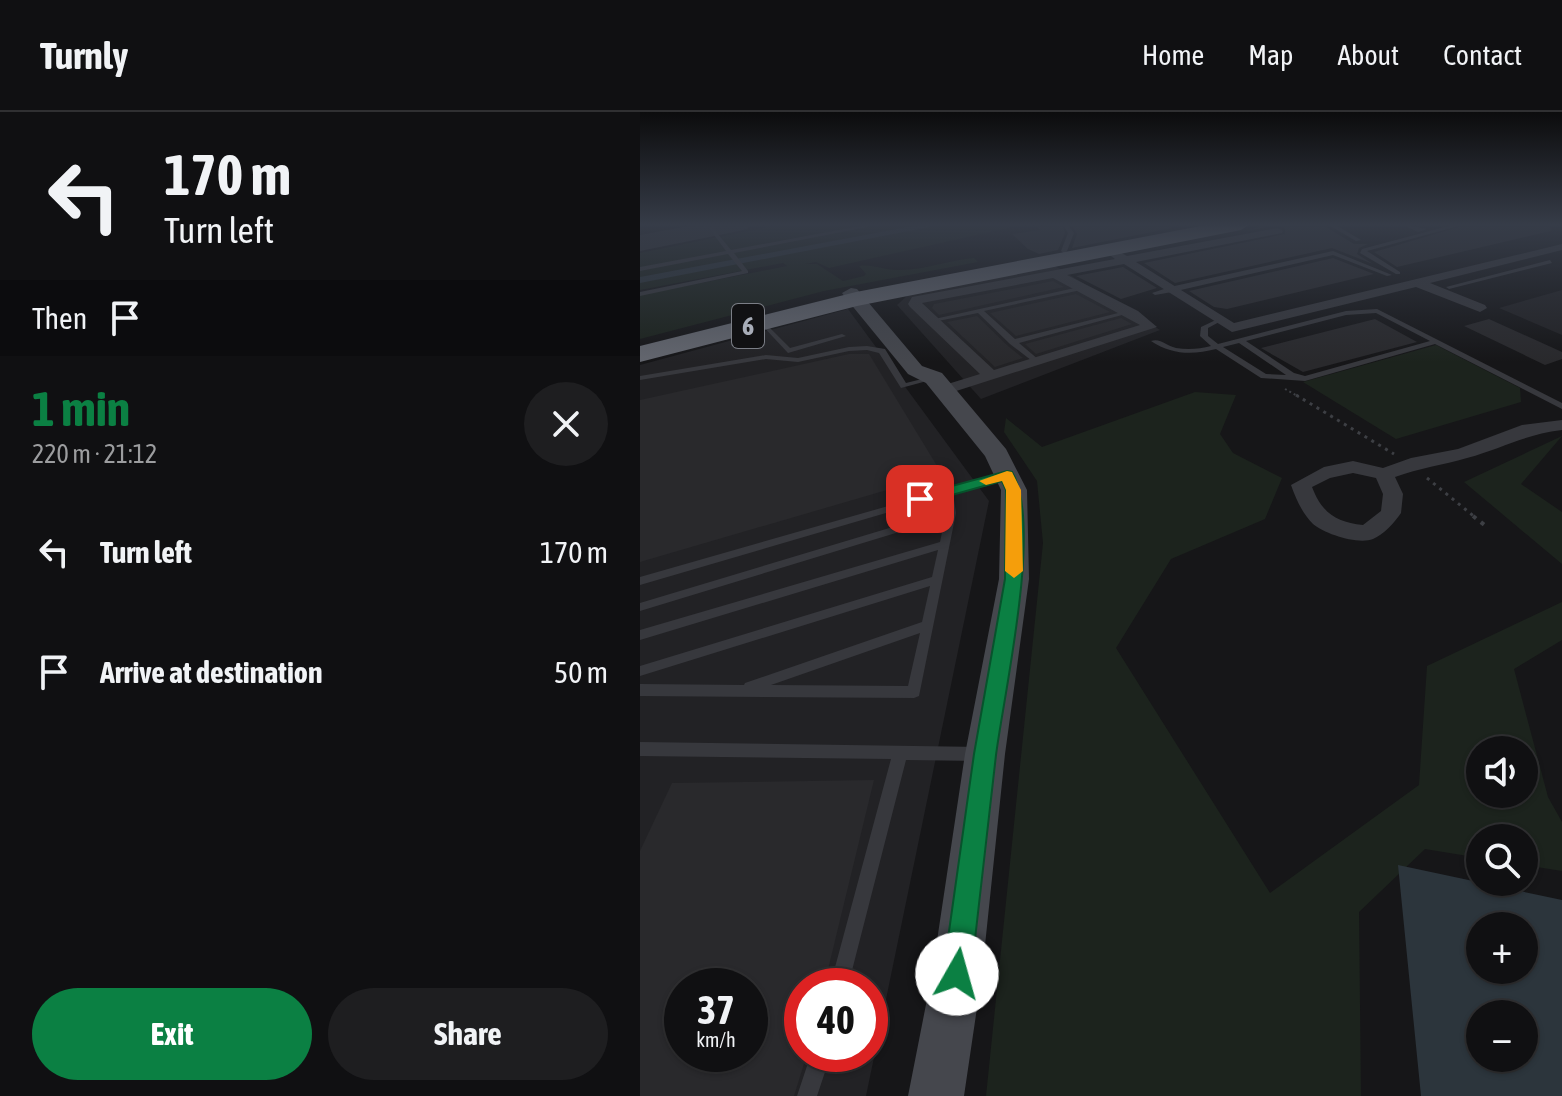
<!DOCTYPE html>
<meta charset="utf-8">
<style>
:root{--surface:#101012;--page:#1e1e20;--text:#f1f3f6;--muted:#9c9d9f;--line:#303032;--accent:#0b8043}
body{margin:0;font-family:"Asap Condensed",sans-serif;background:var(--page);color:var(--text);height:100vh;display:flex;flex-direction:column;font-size:30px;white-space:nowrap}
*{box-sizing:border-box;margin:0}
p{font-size:26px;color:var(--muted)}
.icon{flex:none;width:44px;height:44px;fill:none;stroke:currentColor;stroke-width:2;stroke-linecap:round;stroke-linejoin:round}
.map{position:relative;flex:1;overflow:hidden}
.details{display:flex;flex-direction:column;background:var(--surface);width:640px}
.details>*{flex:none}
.guide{background:#101012;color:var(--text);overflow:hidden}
.tools{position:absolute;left:826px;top:624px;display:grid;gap:16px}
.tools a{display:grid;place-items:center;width:72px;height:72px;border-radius:50%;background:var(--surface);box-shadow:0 2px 6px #0004,0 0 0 2px var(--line);font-size:40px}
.speed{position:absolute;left:24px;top:856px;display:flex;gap:16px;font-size:40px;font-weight:700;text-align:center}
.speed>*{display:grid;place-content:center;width:104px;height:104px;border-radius:50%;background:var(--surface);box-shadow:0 2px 6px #0004,0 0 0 2px var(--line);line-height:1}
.speed small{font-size:20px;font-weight:400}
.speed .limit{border:12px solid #d22;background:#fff;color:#111}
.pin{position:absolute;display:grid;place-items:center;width:68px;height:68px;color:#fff;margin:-34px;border-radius:16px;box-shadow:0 4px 12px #0006}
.me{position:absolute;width:88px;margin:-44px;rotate:7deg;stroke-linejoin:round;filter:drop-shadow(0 0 6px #0008)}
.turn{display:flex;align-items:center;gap:28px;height:168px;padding:0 32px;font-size:36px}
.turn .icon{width:104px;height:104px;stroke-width:2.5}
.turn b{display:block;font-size:56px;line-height:68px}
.then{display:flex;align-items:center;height:76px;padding:0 32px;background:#0003;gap:16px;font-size:30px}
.round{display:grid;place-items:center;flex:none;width:84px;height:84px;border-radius:42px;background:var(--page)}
.overview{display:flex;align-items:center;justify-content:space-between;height:136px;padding:0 32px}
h1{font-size:48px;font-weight:700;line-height:60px;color:var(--accent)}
.primary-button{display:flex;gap:16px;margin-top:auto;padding:16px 32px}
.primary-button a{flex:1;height:92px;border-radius:48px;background:var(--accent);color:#fff;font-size:32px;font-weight:700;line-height:92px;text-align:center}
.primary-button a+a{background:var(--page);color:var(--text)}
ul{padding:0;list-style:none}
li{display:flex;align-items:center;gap:24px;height:120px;padding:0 32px}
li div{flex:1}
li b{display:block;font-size:30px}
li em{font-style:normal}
header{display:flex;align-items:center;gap:48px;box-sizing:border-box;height:112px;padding:0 40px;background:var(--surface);border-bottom:2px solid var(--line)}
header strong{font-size:38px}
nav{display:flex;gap:44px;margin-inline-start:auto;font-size:28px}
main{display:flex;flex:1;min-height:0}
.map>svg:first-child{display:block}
</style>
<header>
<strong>Turnly</strong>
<nav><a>Home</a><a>Map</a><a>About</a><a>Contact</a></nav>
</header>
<main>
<section class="details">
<div class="guide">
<div class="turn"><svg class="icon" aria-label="left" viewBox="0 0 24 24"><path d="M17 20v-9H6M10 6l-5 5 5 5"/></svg><div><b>170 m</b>Turn left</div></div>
<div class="then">Then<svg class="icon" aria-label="arrive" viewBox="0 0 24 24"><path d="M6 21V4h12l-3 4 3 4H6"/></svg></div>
</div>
<div class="overview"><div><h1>1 min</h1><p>220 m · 21:12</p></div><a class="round"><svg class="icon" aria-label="close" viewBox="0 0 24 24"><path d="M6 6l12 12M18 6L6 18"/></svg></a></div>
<ul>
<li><svg class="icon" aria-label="left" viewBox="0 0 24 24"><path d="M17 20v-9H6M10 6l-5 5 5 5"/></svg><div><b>Turn left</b></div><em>170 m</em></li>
<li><svg class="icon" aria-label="arrive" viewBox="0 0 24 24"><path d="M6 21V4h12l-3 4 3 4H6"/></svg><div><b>Arrive at destination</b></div><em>50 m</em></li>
</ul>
<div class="primary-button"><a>Exit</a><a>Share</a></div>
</section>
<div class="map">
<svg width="922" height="984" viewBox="0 0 922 984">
<rect width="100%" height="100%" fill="#161618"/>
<g fill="#222225" fill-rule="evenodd">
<polygon points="415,154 520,218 341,287 257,193 269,182"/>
<polygon points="922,178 922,223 859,196"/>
<path d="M208,197L349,389L226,984H0V253ZM42,874H110V942H42ZM162,874H230V942H162Z"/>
</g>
<g fill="#1c231d" fill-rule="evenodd">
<path d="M142,112H386L189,156L176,150L165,152H177L203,169L224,164L226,162L219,154C234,152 243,158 257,158C282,159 308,148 334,146L338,150L184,179L0,227V183L147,154L143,151L0,178V141Z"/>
<polygon points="796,233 880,276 881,290 756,327 663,270"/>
<path d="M555,280L596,283L580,322L593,341L642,366L625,407L531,447L476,536L630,781L779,673L787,554L922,490V528L874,557L908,685L922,710V759L884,753V726H840V746L785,737L719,800L721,984H346L403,431L397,369L364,320L366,306L402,335ZM840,638H884V682H840Z"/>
<polygon points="922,324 881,372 922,400 922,452 824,370"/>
</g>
<path fill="#2c353c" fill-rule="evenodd" d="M758,753L922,788V984H781ZM840,814H884V858H840ZM840,902H884V946H840Z"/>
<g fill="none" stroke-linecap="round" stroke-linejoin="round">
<polygon fill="#2c353c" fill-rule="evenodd" points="283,112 305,112 0,171 0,165"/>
<polygon fill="#303135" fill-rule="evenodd" points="60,112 111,112 107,117 99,119 0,139 0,123"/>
</g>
<g fill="#29292c" fill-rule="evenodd">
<polygon points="407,112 422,112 425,121 418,138 399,142 388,137 372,122 400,118 398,115 409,114"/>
<polygon points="431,112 528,112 532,116 432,136 437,122"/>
<polygon points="630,112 681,112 714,132 728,132 719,136 717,142 733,152 692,136 535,171 504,151 645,122 645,116 637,113 605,119"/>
<polygon points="829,112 910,112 911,119 757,155 734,140"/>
<polygon points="693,146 734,162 587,197 574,195 549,179"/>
<polygon points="483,155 517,176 481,187 436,164"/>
<polygon points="413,169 424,175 299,203 292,196 294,192"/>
<polygon points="436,182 470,200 376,224 350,201"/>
<polygon points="337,204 368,234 383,246 355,255 307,210"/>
<polygon points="481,206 492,212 396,242 385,232"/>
<polygon points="735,207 777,230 663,260 621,236"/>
<polygon points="849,207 922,240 922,247 905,253 824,214"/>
<polygon points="209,242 229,242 302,362 0,450 0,288"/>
<path d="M234,668L184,874H162V942H167L154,984H0V739L32,671ZM42,874H110V942H42Z"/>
</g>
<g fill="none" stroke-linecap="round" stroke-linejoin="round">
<polyline stroke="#3d3f44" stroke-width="2" stroke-dasharray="2 3" stroke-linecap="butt" points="645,277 659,285"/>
<g stroke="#3d3f44" stroke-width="3" stroke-dasharray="3 5" stroke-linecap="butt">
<polyline points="656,283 754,342"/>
<polyline points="787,366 836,406"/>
</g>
<polyline stroke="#3d3f44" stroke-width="4" stroke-dasharray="4 6" stroke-linecap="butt" points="833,404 847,415"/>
<g fill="#37383d" fill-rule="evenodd">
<polygon points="231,112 243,112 94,141 108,159 108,161 0,184 0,180 102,159 88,142 0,159 0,155 86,139 69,116 73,116 91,138"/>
<polygon points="427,112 434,121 427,139 424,141 421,139 428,121 424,114"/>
<polygon points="687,112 694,112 721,128 716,129"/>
<polygon points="761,112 787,117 778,120"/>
<polygon points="816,112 826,112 727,139 760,160 760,162 756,162 720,141 722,137"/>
<polygon points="693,139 752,163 747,164 693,143 532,180 515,183 512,181 530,175"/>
<polygon points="910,148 912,151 809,177 806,175"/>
<polygon points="439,175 442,177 441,178 344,199 375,227 490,198 493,200 379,231 399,248 400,250 396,252 370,232 338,201 293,210 290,208"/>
<path d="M737,197L922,291V297L795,232L665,269L621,266L576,237C553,243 532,243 511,229C521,226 526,234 536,236C548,238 560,237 571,234L560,224L561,215L580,206L583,208L568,216V224L578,232L706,199ZM736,201L790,229L665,264L654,261L606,229L706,203ZM599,231L646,263L626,262L583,235Z"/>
<polygon points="122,208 150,236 202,222 206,224 148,241 120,211 118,210"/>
<polygon points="227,234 245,237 266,271 294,264 298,266 261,276 239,241 227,238 209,239 158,250 126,247 0,268 0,264 126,243 158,246 209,235"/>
<path d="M367,360L372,363L370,365L313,381L316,401L279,584L274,586L0,584V572L104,573L105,571L282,510L290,474L0,564V554L292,465L298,438L0,528V518L300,430L305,406L0,499V491L306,399L304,384L0,473V465ZM280,521L268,574L131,573Z"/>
<polygon points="0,630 342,635 347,637 349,642 347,647 342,649 266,648 208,874 190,874 251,647 0,644"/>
<polygon points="171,942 191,942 177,984 157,984"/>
</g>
<g fill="#37383d" fill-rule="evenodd">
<path d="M638,116L643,119L642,121L496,150L594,211L922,132V138L790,171L845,193L847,196L840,200L776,175L592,220L484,152L427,163L498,199L517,215L310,281H298L296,278L298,275L340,262L270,195L268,192L272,185L475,147L462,137L468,134L487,144ZM413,166L500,213L354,258L282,191Z"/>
<path d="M922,308V318C883,323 863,336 827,346C803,353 779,356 755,365L763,382L761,401C755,410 743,423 733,427C718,433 685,422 673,412C662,401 656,387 651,373L684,355L713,349L743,356L771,346L818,337L882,313ZM713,361L736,366L743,382L741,399L723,413C696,410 682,401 672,375L690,366Z"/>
</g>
<polygon fill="#45474d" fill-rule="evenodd" points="211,176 217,177 282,254 302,261 366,337 387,378 389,467 365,642 342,862 324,984 268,984 292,862 325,642 359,467 361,378 345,344 286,271 268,262 205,185 202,181"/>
<polygon fill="#63666e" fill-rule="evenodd" points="571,112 610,112 601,118 217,194 0,250 0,234 216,180"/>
</g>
<linearGradient id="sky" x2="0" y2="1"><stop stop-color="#0c0c0d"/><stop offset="0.45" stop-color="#363c48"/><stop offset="1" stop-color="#363c48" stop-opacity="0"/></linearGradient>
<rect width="922" height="250" fill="url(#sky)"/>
<path fill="#0b8043" stroke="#07532c" stroke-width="2" d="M367,359L372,360C403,412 364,580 356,643C347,716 340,789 331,862L327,872L317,876L307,872L303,862L334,642L365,467L366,378L362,369L280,392L273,387L275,384Z"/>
<polygon fill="#f59e0b" points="367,359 372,360 381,378 383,459 374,466 365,459 366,378 362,369 346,373 339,369"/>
<g text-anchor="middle" stroke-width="8" stroke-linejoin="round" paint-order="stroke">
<rect fill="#111113" stroke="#7b7e86" stroke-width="2" x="92" y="192" width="32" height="44" rx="6"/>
<g font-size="26" font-weight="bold" fill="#a8adb8">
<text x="108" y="223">6</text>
</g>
</g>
</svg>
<div class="tools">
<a><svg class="icon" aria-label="sound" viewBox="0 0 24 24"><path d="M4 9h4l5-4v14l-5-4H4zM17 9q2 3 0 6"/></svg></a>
<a><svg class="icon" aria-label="search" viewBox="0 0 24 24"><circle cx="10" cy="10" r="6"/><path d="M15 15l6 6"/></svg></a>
<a>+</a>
<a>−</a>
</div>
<div class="speed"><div>37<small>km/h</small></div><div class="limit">40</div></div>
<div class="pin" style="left:280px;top:387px;background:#d93025"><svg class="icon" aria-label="arrive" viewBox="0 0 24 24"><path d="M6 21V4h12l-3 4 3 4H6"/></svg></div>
<svg class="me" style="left:317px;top:862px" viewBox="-20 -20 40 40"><circle r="19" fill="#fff"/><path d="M0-13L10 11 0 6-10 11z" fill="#0b8043"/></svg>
</div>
</main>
